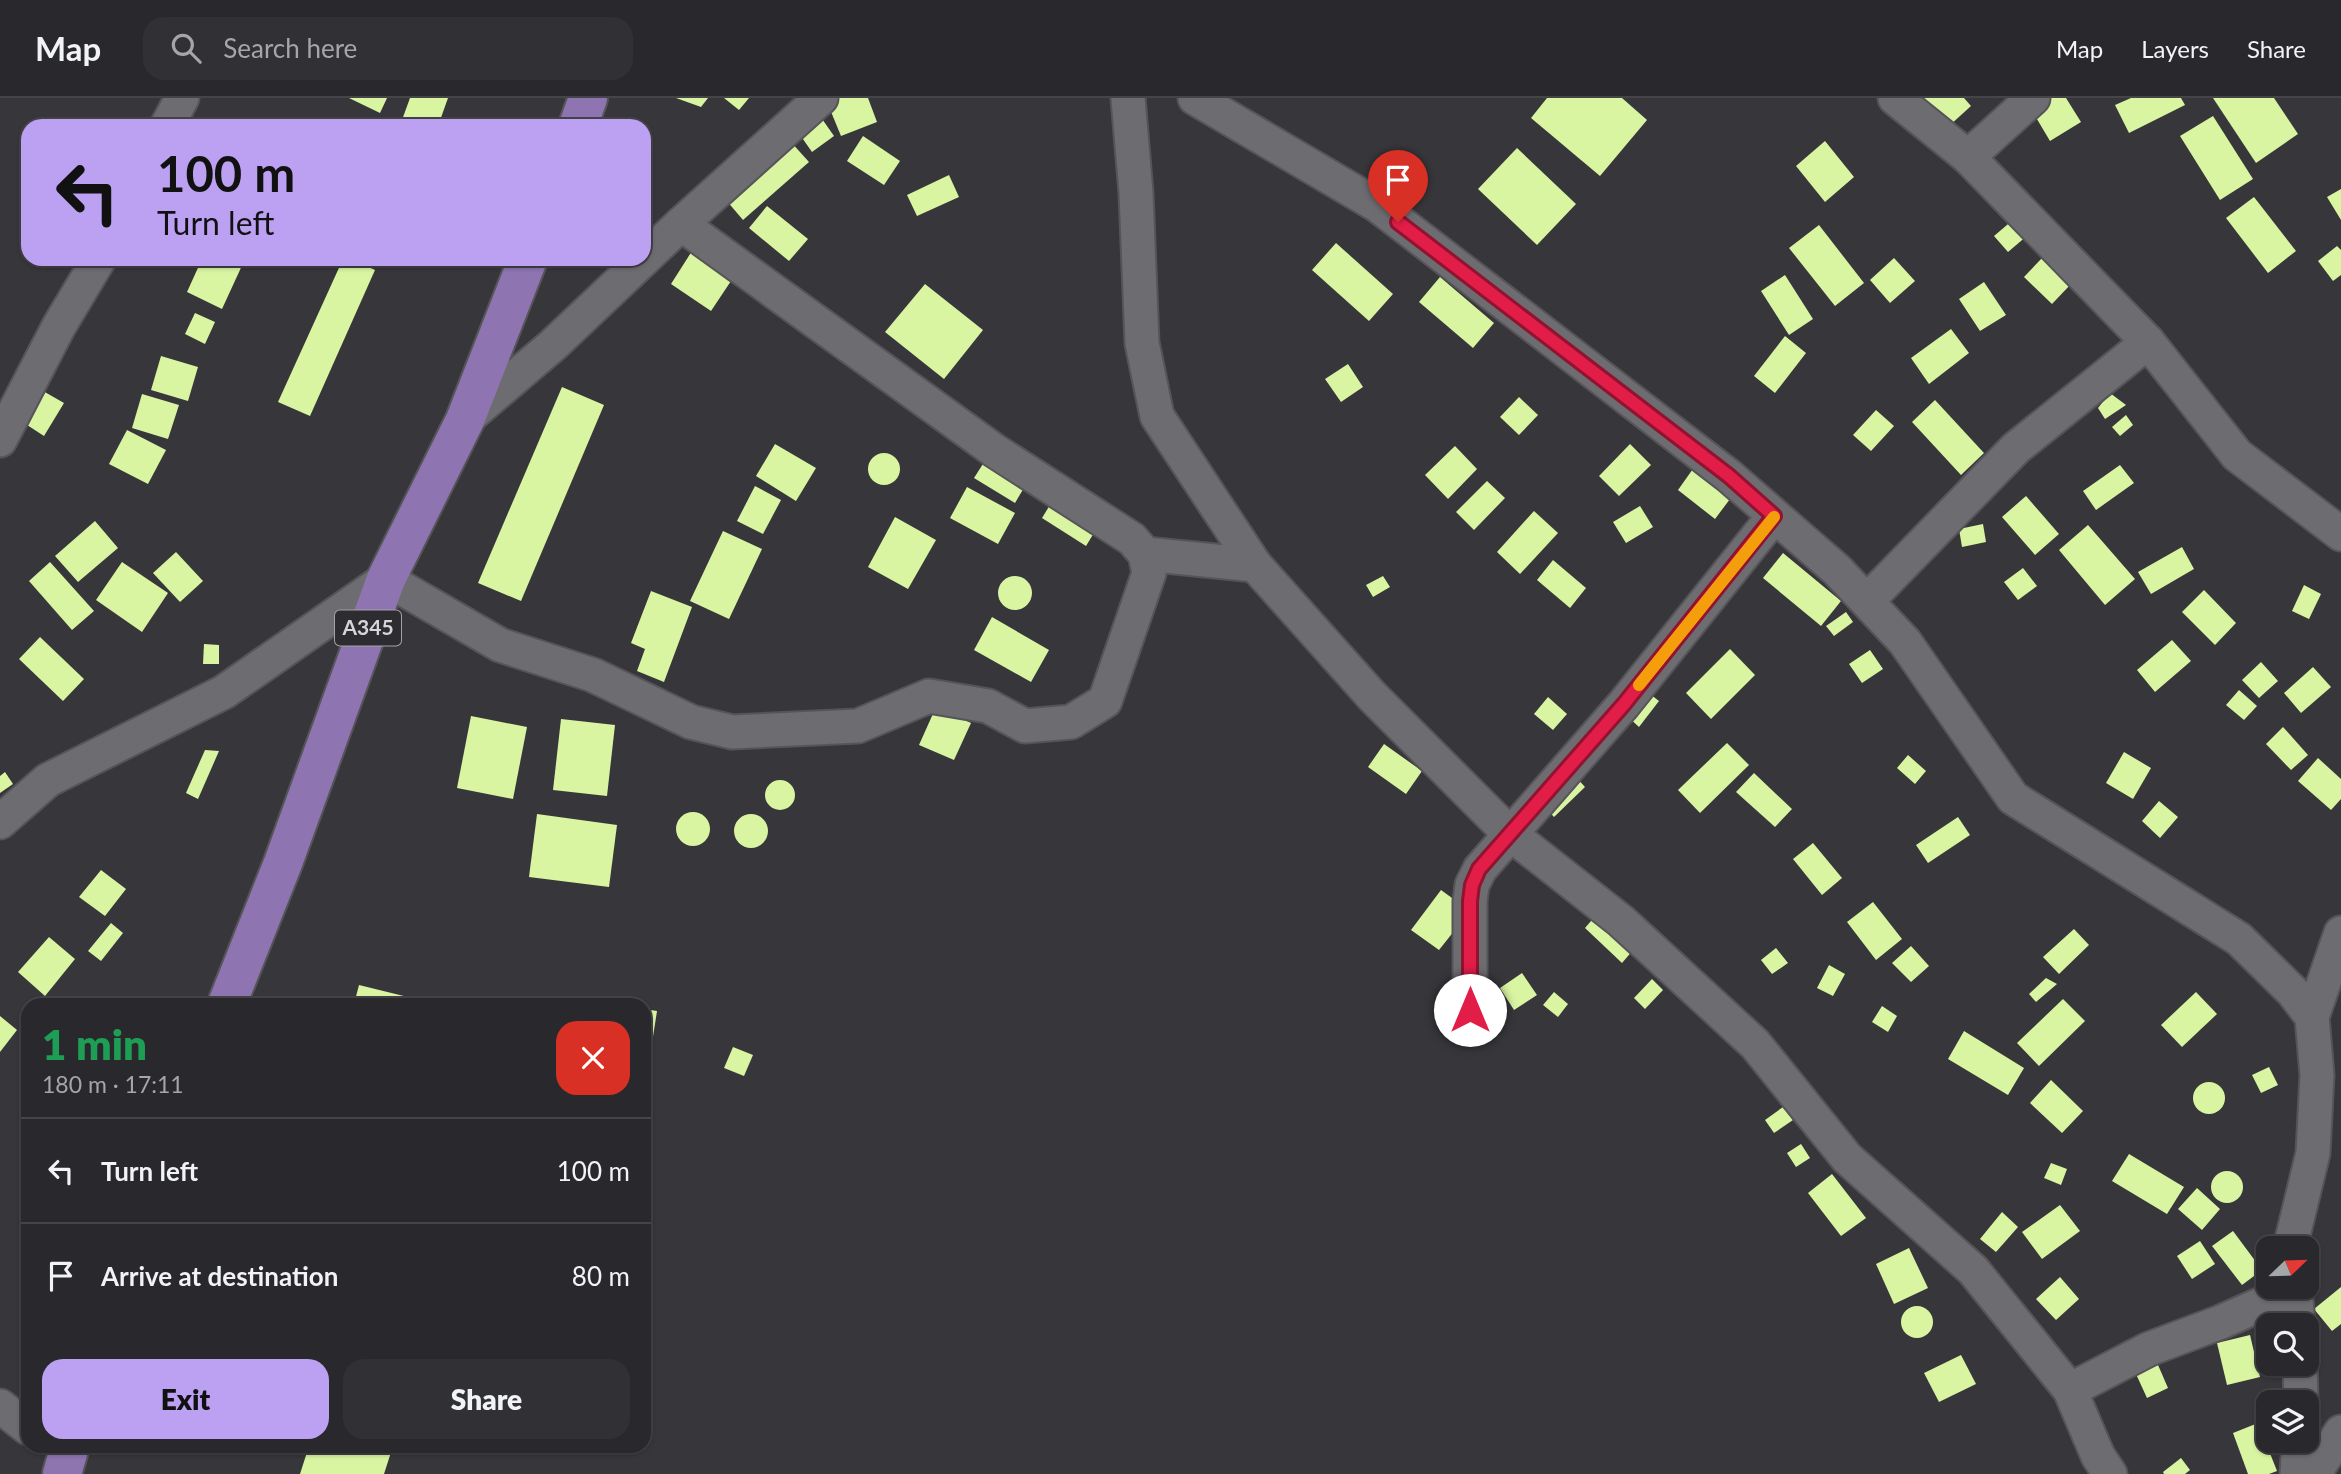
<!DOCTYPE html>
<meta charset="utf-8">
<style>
:root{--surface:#29282c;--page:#313034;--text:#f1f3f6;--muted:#a5a6a9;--line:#454448;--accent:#bca0f2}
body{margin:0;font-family:Lato,sans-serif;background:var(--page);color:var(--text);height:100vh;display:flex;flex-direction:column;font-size:26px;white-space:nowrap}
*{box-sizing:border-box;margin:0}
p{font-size:23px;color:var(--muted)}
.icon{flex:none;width:38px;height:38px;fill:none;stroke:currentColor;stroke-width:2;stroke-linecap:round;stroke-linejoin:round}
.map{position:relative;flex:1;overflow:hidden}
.sheet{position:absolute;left:21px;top:900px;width:630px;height:455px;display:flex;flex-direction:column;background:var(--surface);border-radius:21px;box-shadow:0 2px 5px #0004,0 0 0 2px var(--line)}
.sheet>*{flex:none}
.banner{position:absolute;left:21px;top:21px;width:630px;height:147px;border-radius:21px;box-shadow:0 2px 5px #0004,0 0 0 2px var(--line);background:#bca0f2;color:#111;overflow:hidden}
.needle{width:46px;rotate:67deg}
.buttons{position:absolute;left:2256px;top:1138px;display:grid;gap:14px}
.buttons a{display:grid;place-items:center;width:63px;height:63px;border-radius:14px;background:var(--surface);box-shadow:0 2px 5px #0004,0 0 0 2px var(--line);font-size:35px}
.pin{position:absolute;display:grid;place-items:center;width:60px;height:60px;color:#fff;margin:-72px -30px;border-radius:50% 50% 50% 0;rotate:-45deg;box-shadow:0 0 7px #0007}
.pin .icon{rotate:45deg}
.me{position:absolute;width:77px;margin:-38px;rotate:0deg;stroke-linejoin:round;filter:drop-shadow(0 0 5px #0008)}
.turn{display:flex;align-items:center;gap:24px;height:147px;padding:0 21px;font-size:32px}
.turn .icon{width:91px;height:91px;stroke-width:2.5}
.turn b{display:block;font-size:49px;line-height:60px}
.round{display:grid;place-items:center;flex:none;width:74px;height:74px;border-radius:21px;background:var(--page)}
.headline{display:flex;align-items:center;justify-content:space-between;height:119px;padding:0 21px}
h1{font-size:42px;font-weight:800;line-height:52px;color:#1e9e55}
.primary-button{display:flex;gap:14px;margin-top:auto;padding:14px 21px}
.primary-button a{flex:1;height:80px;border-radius:21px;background:var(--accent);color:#111;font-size:28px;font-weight:800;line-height:80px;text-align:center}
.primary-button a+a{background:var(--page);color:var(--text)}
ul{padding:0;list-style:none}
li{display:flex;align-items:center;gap:21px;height:105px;padding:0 21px;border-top:2px solid var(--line)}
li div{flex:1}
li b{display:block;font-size:26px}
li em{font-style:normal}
header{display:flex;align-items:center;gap:42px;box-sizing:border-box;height:98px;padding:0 35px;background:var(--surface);border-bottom:2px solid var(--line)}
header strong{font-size:33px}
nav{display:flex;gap:38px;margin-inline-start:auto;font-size:24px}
.search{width:490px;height:63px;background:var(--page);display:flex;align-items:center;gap:18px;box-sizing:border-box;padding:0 24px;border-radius:21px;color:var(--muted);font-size:26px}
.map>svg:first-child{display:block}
</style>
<header>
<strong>Map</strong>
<div class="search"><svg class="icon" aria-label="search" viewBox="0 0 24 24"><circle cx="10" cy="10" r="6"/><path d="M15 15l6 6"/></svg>Search here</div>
<nav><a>Map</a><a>Layers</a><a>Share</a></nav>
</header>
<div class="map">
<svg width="2341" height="1376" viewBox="0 0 2341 1376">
<rect width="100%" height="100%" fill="#37363a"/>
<g fill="#d9f5a2">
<polygon points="349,0 387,0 380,15"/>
<polygon points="410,0 448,0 438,28 418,28 402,22"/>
<polygon points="676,0 708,0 701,9"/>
<polygon points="724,0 749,0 739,12"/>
<polygon points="836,0 868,0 877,24 841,38 827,4"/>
<polygon points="1547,0 1622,0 1647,22 1600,78 1531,20"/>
<polygon points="1924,0 1964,0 1971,8 1949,28"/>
<polygon points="2037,0 2066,0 2081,24 2050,43 2028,6"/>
<polygon points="2131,0 2181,0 2185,7 2129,35 2115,7"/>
<polygon points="2213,0 2274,0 2298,36 2256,65"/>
<polygon points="820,18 834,38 812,54 798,34"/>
<polygon points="2213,18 2253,81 2220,102 2180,38"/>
<polygon points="863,38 900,63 884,87 847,63"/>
<polygon points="790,43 809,64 743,122 726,102"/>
<polygon points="1825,43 1854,79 1825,104 1796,68"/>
<polygon points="1517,50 1576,106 1537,147 1478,91"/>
<polygon points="949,77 959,99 917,118 907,97"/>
<polygon points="2341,91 2341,122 2327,99"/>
<polygon points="2254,99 2296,153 2268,175 2226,120"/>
<polygon points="767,108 808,141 789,163 749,130"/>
<polygon points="2014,121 2028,137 2008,154 1994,138"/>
<polygon points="1819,127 1864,185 1835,208 1789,150"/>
<polygon points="1336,145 1393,196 1369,223 1312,172"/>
<polygon points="2337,148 2341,152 2341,177 2333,183 2318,163"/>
<polygon points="692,153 733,180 711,213 671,186"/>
<polygon points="1894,160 1915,183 1890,205 1870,182"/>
<polygon points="2042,160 2071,186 2052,206 2024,179"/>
<polygon points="202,161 245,161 222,211 187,194"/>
<polygon points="343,161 351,161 375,172 310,318 278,304"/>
<polygon points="1785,177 1813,221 1789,237 1761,193"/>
<polygon points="1440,179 1494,225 1473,250 1419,204"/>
<polygon points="1984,184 2006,217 1980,233 1959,201"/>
<polygon points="925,186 983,232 944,281 885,234"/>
<polygon points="195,215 215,224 205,246 185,236"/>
<polygon points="1951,231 1969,255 1929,286 1911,260"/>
<polygon points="1785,238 1806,255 1775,295 1754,278"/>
<polygon points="161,258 198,269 188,303 151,292"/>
<polygon points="1348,266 1363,289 1341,304 1325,281"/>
<polygon points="562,289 604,307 521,503 478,485"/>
<polygon points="43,293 64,305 44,338 24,325"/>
<polygon points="2110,295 2126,307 2105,321 2098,310"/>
<polygon points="142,296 179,307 168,341 132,330"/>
<polygon points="1519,299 1538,317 1519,337 1500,319"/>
<polygon points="1935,302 1984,355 1961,377 1912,324"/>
<polygon points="1876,312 1894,328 1871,353 1853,337"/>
<polygon points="2126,317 2133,327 2120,338 2112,329"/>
<polygon points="127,332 166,352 148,386 109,366"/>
<polygon points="775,346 816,370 796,403 756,378"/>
<polygon points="1630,346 1651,367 1619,398 1599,378"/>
<polygon points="1455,348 1477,371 1448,401 1425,377"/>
<circle cx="884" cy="371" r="16"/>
<polygon points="988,358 1028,383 1015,405 974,380"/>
<polygon points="2120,367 2134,385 2096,412 2083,393"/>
<polygon points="1695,368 1733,397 1715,421 1678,392"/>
<polygon points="1487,383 1505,400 1474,432 1456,414"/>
<polygon points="755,388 781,402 763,436 737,423"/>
<polygon points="967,389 1015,415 998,446 950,420"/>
<polygon points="2026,398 2059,436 2035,457 2002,419"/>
<polygon points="1053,402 1097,430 1086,448 1042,420"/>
<polygon points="1640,408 1653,429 1626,445 1613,424"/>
<polygon points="1534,413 1558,435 1520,476 1497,454"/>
<polygon points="895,419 936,442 908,491 868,469"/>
<polygon points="95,423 118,450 78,484 55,458"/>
<polygon points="1983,426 1986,444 1962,449 1959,431"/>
<polygon points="2088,427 2135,481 2105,507 2059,452"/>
<polygon points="723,433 762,451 729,521 690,503"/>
<polygon points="2182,449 2194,471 2151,496 2138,474"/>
<polygon points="176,454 203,483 180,504 153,475"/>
<polygon points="1783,455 1841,503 1821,528 1763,480"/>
<polygon points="1553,462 1586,490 1570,510 1537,482"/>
<polygon points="50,464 94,513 72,532 29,483"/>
<polygon points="122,464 168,495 142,534 96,502"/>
<polygon points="2023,470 2037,488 2018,502 2004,484"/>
<polygon points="1383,478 1390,489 1373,499 1366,487"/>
<circle cx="1015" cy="495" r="17"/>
<polygon points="2304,487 2321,496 2309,521 2292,513"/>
<polygon points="2204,492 2236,525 2215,547 2182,514"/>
<polygon points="651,493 692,509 664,584 637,573 645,551 631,545"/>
<polygon points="1846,514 1853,524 1834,538 1826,528"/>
<polygon points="992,519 1049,552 1031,584 974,552"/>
<polygon points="40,539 84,581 63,603 19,561"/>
<polygon points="2172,542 2191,563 2155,594 2137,572"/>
<polygon points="204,546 219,547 219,566 203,566"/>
<polygon points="1730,551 1755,577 1711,621 1686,595"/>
<polygon points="1870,552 1883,571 1862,585 1849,566"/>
<polygon points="2261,564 2278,583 2259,600 2242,582"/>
<polygon points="2313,569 2331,589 2301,615 2284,595"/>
<polygon points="2239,592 2257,608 2244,622 2226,607"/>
<polygon points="1646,593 1659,603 1639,629 1627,618"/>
<polygon points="1548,599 1567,616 1553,632 1534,616"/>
<polygon points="936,609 971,625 954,662 919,647"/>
<polygon points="471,618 527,629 513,701 457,690"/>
<polygon points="561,621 615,627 607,698 553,692"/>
<polygon points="2283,629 2308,657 2291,672 2266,646"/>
<polygon points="1727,645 1749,667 1700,715 1678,692"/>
<polygon points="1384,646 1422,673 1406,696 1368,669"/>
<polygon points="205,652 219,653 198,701 186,695"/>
<polygon points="2124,654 2151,670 2133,701 2106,685"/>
<polygon points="1908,657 1926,673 1915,686 1897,670"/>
<polygon points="2318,660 2341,681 2341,701 2331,712 2298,683"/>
<polygon points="5,674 13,686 0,695 0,678"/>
<polygon points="1754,675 1792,711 1775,729 1736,694"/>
<polygon points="1575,678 1585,689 1554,719 1544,708"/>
<circle cx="780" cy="697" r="15"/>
<polygon points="2159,703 2178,719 2160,740 2142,723"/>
<circle cx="693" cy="731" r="17"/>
<polygon points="537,716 617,727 609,789 529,779"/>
<circle cx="751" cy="733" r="17"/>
<polygon points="1958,719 1970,737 1928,765 1916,747"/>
<polygon points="1813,745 1842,780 1822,797 1793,761"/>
<polygon points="101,772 126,791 105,818 79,799"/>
<polygon points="1441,792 1470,813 1439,852 1411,832"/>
<polygon points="1873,804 1902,841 1876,862 1847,824"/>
<polygon points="1597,816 1634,851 1622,865 1585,830"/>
<polygon points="111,825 123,835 101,863 88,853"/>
<polygon points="2074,831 2089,847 2059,876 2043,859"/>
<polygon points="49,839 75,861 45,898 18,874"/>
<polygon points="1911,848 1929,868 1911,884 1892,865"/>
<polygon points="1776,850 1788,865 1772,876 1761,862"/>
<polygon points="1829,867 1845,876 1833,898 1817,890"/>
<polygon points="1522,875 1537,897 1514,912 1500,890"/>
<polygon points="2046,880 2057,886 2036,904 2029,896"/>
<polygon points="1652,881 1663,892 1645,911 1634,900"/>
<polygon points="359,887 420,902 419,906 354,906"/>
<polygon points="1554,894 1568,906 1558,919 1543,907"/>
<polygon points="2196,894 2217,916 2182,949 2161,927"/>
<polygon points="570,899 608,905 608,906 568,906"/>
<polygon points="2063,901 2085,923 2039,968 2017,945"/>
<polygon points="1882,908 1897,918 1888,934 1872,924"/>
<polygon points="644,911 657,913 647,977 644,976"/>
<polygon points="0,918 17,932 0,954"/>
<polygon points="1964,933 2024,970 2008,997 1948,961"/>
<polygon points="733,949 753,957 744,978 724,970"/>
<polygon points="2269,969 2278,987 2261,995 2252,977"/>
<polygon points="2051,982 2083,1013 2062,1035 2030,1005"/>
<circle cx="2209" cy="1000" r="16"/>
<polygon points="1783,1009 1793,1022 1774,1035 1765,1022"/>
<polygon points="1801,1046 1810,1060 1796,1069 1787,1055"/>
<polygon points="2129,1056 2184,1089 2167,1116 2112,1083"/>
<polygon points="2051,1065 2067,1071 2061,1087 2044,1080"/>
<circle cx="2227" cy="1089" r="16"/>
<polygon points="1832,1076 1866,1120 1841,1138 1808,1095"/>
<polygon points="2197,1090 2220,1111 2202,1132 2178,1111"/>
<polygon points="2060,1107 2080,1133 2042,1161 2022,1134"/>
<polygon points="2002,1114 2018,1129 1996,1154 1980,1141"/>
<polygon points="2233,1133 2262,1172 2242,1187 2212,1148"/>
<polygon points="2200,1143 2215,1166 2192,1181 2177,1158"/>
<polygon points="1909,1150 1928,1190 1894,1206 1876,1166"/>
<polygon points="2060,1179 2079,1201 2056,1222 2036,1201"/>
<polygon points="2341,1189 2341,1226 2332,1233 2314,1211"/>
<circle cx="1917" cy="1224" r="16"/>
<polygon points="2250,1237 2260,1279 2227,1287 2217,1245"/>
<polygon points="1961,1257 1976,1286 1939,1304 1924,1275"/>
<polygon points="2158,1267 2168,1290 2147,1300 2136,1276"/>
<polygon points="2258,1325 2277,1373 2269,1376 2248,1376 2233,1335"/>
<polygon points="309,1348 393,1348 384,1376 300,1376"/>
<polygon points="2181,1360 2190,1372 2185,1376 2164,1376 2163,1374"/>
</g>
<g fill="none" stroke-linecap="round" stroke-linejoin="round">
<g stroke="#565459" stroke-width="37">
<g id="minor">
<polyline points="1128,0 1136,95 1142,245 1157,318 1255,467 1372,598 1509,735 1621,823 1755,946 1847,1060 1973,1172 2070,1292 2149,1251 2221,1224 2273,1201 2277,1188"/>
<polyline points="1195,0 1377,107 1729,378 1837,472 1905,544 2013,700 2239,841 2293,894 2312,919"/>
<polyline points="1895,0 1968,59 2148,244 2237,357 2341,436"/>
<polyline points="167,28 182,0"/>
<polyline points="1968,59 2033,0"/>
<polyline points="465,322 553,247 681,126 821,0"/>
<polyline points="0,342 59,228 99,161"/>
<polyline points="1145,456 1255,467"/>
<polyline points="1867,503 2016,350 2148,244"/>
<polyline points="0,724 48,682 224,594 386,481 500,547 593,577 691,624 732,634 858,628 929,598 988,608 1025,628 1071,624 1105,603 1149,475 1145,456 1132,441 995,353 681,126"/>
<polyline points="1470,912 1470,803 1472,787 1480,771 1624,606 1774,418"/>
<polyline points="2290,1150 2313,1055 2317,977 2312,919 2341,835"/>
<polyline points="2295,1188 2298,1227"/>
<polyline points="2300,1265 2301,1304"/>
<polyline points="2070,1292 2098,1358 2110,1376"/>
<polyline points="0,1308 28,1330"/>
<polyline points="2297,1376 2299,1342"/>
<polyline points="2314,1376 2341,1334"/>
</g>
</g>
<g stroke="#565459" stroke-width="42">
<g id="trunk">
<polyline points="578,28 588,0"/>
<polyline points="227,906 283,765 386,481 465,322 528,161"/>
<polyline points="62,1376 70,1348"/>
</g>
</g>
<use href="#minor" stroke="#6d6c71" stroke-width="33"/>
<use href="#trunk" stroke="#8e75b1" stroke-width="38"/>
</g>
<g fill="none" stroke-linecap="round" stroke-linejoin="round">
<g stroke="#92132f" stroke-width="18">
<polyline id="route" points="1398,124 1729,378 1774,418 1624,606 1479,771 1472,787 1470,803 1470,912"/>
</g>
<use href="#route" stroke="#e11d48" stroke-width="12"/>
<polyline stroke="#f59e0b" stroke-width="12" points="1639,587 1774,419"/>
</g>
<g text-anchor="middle" stroke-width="7" stroke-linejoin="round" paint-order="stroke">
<rect fill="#2d2c30" stroke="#a3a2a6" stroke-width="2" x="335" y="512.5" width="66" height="35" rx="5"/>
<g font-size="21" font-weight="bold" fill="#d6d5d8">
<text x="368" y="537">A345</text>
</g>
</g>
</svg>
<div class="buttons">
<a><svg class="needle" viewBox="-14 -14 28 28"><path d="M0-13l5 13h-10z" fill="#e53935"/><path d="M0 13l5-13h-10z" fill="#a5a6a9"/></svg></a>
<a><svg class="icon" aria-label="search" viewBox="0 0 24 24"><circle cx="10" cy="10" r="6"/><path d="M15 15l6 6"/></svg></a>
<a><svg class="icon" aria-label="layers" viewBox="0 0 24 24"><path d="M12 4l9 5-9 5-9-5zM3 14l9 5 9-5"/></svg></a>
</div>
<div class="pin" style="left:1398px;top:124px;background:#d93025"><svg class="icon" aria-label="arrive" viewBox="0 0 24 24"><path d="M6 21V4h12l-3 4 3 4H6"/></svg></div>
<svg class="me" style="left:1470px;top:912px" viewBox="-20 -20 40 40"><circle r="19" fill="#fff"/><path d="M0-13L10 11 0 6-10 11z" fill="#e11d48"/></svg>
<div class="banner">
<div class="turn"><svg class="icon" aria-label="left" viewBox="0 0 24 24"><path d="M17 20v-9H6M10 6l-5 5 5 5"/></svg><div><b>100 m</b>Turn left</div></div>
</div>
<section class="sheet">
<div class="headline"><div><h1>1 min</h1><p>180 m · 17:11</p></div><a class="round" style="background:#d93025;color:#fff"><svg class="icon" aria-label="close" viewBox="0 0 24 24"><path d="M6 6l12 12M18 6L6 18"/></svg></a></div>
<ul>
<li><svg class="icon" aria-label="left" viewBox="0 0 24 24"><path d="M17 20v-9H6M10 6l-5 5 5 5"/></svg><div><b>Turn left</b></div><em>100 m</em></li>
<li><svg class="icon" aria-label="arrive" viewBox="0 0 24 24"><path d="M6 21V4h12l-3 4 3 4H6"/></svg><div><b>Arrive at destination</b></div><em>80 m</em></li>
</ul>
<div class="primary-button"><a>Exit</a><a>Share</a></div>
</section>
</div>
